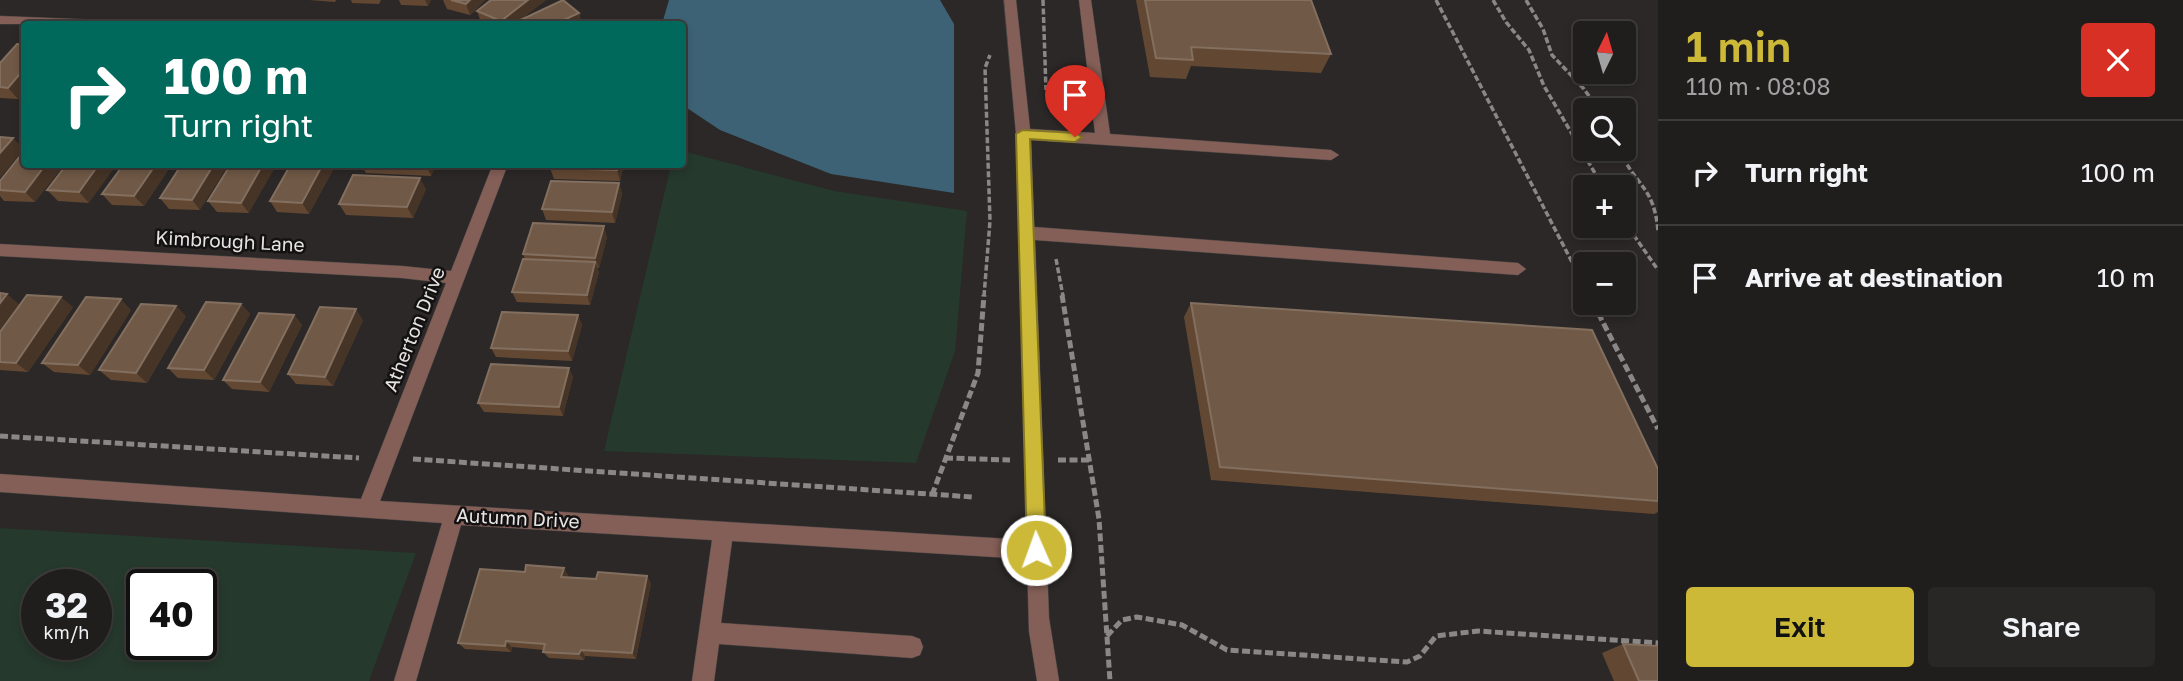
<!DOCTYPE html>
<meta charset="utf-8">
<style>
:root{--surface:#201e1d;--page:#282726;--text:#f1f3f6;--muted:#a2a2a4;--line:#3d3c3b;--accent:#ccb938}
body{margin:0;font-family:"Golos Text",sans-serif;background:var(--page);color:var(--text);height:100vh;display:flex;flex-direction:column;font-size:26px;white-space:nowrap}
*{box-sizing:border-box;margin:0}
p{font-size:23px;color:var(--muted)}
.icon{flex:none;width:38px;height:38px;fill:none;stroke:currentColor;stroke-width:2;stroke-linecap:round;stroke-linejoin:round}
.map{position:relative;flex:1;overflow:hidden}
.drawer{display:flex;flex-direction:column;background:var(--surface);width:525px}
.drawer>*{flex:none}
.banner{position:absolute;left:21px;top:21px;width:665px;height:147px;border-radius:7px;box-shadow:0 4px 10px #0003,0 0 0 2px var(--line);background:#00695c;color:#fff;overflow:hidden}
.needle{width:46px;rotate:5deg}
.fabs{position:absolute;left:1573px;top:21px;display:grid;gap:14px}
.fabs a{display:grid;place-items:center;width:63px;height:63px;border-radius:7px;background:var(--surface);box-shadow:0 4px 10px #0003,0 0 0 2px var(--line);font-size:35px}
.speed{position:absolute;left:21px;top:569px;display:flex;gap:14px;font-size:35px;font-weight:700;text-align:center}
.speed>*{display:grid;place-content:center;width:91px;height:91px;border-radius:50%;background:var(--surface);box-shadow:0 4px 10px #0003,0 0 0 2px var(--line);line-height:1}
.speed small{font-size:18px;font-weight:400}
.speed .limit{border:4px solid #111;border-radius:10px;background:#fff;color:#111}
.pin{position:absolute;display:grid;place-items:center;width:60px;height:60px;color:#fff;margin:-72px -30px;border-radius:50% 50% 50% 0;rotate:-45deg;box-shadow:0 0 7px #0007}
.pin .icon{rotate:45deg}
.me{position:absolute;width:77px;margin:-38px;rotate:358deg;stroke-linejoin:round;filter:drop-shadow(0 0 5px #0008)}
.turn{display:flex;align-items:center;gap:24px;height:147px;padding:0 28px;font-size:32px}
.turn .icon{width:91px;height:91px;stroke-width:2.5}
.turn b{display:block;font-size:49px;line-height:60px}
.round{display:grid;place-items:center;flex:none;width:74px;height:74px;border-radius:7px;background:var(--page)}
.summary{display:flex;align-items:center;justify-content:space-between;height:119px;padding:0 28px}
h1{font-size:42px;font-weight:600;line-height:52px;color:var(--accent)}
.cta{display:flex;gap:14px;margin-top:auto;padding:14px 28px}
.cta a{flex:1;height:80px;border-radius:7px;background:var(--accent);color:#111;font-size:28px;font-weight:600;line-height:80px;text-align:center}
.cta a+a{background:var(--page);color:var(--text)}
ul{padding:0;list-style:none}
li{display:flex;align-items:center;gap:21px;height:105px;padding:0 28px;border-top:2px solid var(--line)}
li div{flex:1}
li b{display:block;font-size:26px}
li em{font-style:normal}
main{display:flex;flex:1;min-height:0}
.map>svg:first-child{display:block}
</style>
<main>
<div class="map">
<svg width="1658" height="681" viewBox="0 0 1658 681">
<rect width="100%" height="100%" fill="#2b2827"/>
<g fill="#26392d" fill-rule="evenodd">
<polygon points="683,151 834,191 967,211 955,351 916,463 604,451 671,165 682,164"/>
<path d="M0,528L416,553L369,681H0ZM37,584H96V644H37ZM142,584H201V644H142Z"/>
</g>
<polygon fill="#3d6275" points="669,0 940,0 954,24 954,193 831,174 720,130 684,106 682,24 662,24"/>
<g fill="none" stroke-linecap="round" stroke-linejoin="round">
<g stroke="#494645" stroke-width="1">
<g id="minor">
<polygon points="1004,0 1016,0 1030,129 1095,133 1079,0 1091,0 1110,134 1331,150 1339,155 1331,160 1031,140 1034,227 1518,263 1526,269 1518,275 1035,240 1049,618 1059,681 1037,681 1029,631 1027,559 732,541 721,623 912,636 920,639 923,647 920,655 912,658 719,644 714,681 692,681 712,540 461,525 416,681 394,681 442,523 0,492 0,474 361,499 446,283 402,278 0,256 0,244 402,266 451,271 493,164 508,164 380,501 1027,540 1016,134"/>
<polygon points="0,16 100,20 107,24 0,24"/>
</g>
</g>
<g stroke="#8a8786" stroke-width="3.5" stroke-dasharray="6 2.5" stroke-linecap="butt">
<polyline points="1043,0 1046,90"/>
<polyline points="1436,0 1586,289"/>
<polyline points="1493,0 1506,22 1529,50 1544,86 1603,187"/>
<polyline points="1526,0 1543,29 1552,55 1584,89 1599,110"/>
<path d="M1620,149C1633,185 1654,184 1658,231"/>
<polyline points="1624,221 1658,270"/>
<polyline points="1056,259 1063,296"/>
<polyline points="984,296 990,221 985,68 990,55"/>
</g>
<g stroke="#8a8786" stroke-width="5" stroke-dasharray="8 3.5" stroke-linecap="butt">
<polyline points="1062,295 1099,519 1110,681"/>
<polyline points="1593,303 1658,429"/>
<polyline points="0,436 359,458"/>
<polyline points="945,458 1010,460"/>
<polyline points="413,459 973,497"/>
<polyline points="1058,460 1091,460"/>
<polyline points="932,495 978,373 984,295"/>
<polyline points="1107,636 1122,620 1137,617 1182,625 1227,650 1407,662 1420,656 1436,636 1478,631 1658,643"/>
</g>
<use href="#minor" fill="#845f57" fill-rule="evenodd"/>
</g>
<g fill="#624833">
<polygon points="309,0 336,0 335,2"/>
<polygon points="351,0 381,0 379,4 352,3"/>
<polygon points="399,0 431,0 428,6 401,5"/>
<polygon points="443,0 485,0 470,15 447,9"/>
<polygon points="491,0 546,0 518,21 579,13 582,24 487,24 481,22 477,11"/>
<polygon points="1136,0 1311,0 1331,54 1321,73 1191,66 1186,79 1150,77"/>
<polygon points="24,45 24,91 18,99 0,98 0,63"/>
<polygon points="24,151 35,202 4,201 0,196 0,181"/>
<polygon points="67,164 89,203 58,201 47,190"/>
<polygon points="124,164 172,164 144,206 112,205 102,194"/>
<polygon points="182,164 200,210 169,209 160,198"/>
<polygon points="231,164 249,213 217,212 208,201"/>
<polygon points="291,164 336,164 309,214 277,212 270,201"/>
<polygon points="361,164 436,164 431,176 366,173"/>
<polygon points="624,164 620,181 554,179 550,168"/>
<polygon points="619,183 622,194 615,223 546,220 542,209"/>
<polygon points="426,189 413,218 346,215 339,204"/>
<polygon points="607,237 599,268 597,268 599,272 590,305 517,302 512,292 525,259 523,254"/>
<polygon points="1191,303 1658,469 1658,512 1654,514 1211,480 1184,317"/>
<polygon points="241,304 250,314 214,380 178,378 168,368"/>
<polygon points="73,307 28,372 0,370 0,332"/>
<polygon points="131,310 90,375 54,372 42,363"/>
<polygon points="294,315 302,325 269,392 232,389 223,380"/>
<polygon points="578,315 582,325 572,361 496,357 491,348"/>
<polygon points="186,316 147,383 111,380 99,370"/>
<polygon points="363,320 333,386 296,384 288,374"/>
<polygon points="573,377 563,416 484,412 478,403"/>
<polygon points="569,576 568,578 651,583 636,659 585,656 584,660 549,658 543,652 544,650 512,647 511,652 465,649 458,643"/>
<polygon points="1623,644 1658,681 1614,681 1602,653"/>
</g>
<g fill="#463426">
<polygon points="425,0 431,0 428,6"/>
<polygon points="470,0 485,0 470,15 466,4"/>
<polygon points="528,0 546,0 514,24 502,24 501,21"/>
<polygon points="579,13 581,24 555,24"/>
<polygon points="24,69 24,91 18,99 8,88"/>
<polygon points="13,138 24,149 0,178 0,153"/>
<polygon points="46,164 65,164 35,202 25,192"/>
<polygon points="99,164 117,164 89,203 79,192"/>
<polygon points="156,164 172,164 144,206 134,196"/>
<polygon points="214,164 229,164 200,210 192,200"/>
<polygon points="263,164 277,164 249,213 241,203"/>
<polygon points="323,164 336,164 309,214 302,203"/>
<polygon points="436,164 431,176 426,165"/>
<polygon points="619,164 624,164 620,181 617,170"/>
<polygon points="420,178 426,189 413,218 407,207"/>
<polygon points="619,183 622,194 615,223 612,212"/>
<polygon points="604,226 607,237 599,268 595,258"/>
<polygon points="595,262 599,272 590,305 587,295"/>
<polygon points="7,294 19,304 0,330 0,303"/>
<polygon points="61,297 73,307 28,372 16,363"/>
<polygon points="121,299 131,310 90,375 78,365"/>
<polygon points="241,304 250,314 214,380 204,370"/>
<polygon points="176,306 186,316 147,383 136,373"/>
<polygon points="356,309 363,320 333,386 325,377"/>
<polygon points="294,315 302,325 269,392 260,382"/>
<polygon points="578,315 582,325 572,361 568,351"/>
<polygon points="569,368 573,377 563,416 559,407"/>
<polygon points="564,568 569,576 566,584 561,577"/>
<polygon points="647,576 651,583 636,659 632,653"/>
<polygon points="506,641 512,647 511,652 505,646"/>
<polygon points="581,650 585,656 584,660 579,654"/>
</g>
<g fill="#705946" stroke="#836f5f" stroke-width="2">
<polygon points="451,0 470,0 466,4"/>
<polygon points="491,0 528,0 501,21 477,11"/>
<polygon points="563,0 579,13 555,24 512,24"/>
<polygon points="1145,0 1311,0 1331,54 1191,47 1193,60 1156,58"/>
<polygon points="17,44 24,45 24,69 8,88 0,87 0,63"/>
<polygon points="0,137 13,138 0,153"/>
<polygon points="24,151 24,164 46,164 25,192 0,190 0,181"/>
<polygon points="67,164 99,164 79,192 47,190"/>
<polygon points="124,164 156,164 134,196 102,194"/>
<polygon points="182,164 214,164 192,200 160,198"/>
<polygon points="231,164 263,164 241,203 208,201"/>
<polygon points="291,164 323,164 302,203 270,201"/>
<polygon points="551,164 619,164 617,170 550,168"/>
<polygon points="353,175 420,178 407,207 339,204"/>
<polygon points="551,181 619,183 612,212 542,209"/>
<polygon points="533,223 604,226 595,258 523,254"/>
<polygon points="523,259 595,262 587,295 512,292"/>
<polygon points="0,293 7,294 0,303"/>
<polygon points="27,295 61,297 16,363 0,362 0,332"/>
<polygon points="86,297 121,299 78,365 42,363"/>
<polygon points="206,302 241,304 204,370 168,368"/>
<polygon points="1191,303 1592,330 1658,469 1658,501 1220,467"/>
<polygon points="141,304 176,306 136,373 99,370"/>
<polygon points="320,307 356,309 325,377 288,374"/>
<polygon points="502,312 578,315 568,351 491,348"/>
<polygon points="259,313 294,315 260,382 223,380"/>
<polygon points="491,364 569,368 559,407 478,403"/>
<polygon points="526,565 564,568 561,577 596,579 598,572 647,576 632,653 581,650 579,654 543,652 545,644 506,641 505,646 458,643 480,569 525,572"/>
<polygon points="1623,644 1658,646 1658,681 1639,681"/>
</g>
<polygon fill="#ccb938" stroke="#857824" stroke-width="2" points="1023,130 1075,133 1082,137 1075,142 1030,139 1046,550 1043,556 1036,559 1030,556 1027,550 1016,134"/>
<g text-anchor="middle" stroke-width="5" stroke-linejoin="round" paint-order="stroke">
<g font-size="19" fill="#e7e5e4" stroke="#131111">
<text transform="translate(230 241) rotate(3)" y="7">Kimbrough Lane</text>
<text transform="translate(414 329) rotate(-68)" y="7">Atherton Drive</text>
<text transform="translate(518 518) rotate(3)" y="7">Autumn Drive</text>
</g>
</g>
</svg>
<div class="fabs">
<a><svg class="needle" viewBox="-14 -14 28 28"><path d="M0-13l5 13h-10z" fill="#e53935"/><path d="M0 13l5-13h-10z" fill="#a2a2a4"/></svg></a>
<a><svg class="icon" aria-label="search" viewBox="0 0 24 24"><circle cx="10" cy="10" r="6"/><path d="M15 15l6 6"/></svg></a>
<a>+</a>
<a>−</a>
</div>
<div class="speed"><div>32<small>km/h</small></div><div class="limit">40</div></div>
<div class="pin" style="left:1075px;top:137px;background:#d93025"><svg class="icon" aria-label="arrive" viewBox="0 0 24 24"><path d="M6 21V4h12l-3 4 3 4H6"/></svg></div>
<svg class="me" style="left:1036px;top:550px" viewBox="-20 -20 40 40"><circle r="17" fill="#ccb938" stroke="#fff" stroke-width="3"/><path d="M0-11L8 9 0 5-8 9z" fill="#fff"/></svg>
<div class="banner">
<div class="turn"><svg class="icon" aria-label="right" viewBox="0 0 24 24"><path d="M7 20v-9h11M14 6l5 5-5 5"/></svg><div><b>100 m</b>Turn right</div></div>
</div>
</div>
<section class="drawer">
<div class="summary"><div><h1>1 min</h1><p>110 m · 08:08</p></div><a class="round" style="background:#d93025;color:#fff"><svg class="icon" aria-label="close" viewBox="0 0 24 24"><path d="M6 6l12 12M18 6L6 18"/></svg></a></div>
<ul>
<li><svg class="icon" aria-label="right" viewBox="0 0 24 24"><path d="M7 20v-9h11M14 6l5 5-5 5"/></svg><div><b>Turn right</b></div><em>100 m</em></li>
<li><svg class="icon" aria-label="arrive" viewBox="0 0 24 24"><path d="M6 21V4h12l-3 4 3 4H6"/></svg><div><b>Arrive at destination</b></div><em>10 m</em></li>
</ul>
<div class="cta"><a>Exit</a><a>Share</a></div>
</section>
</main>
